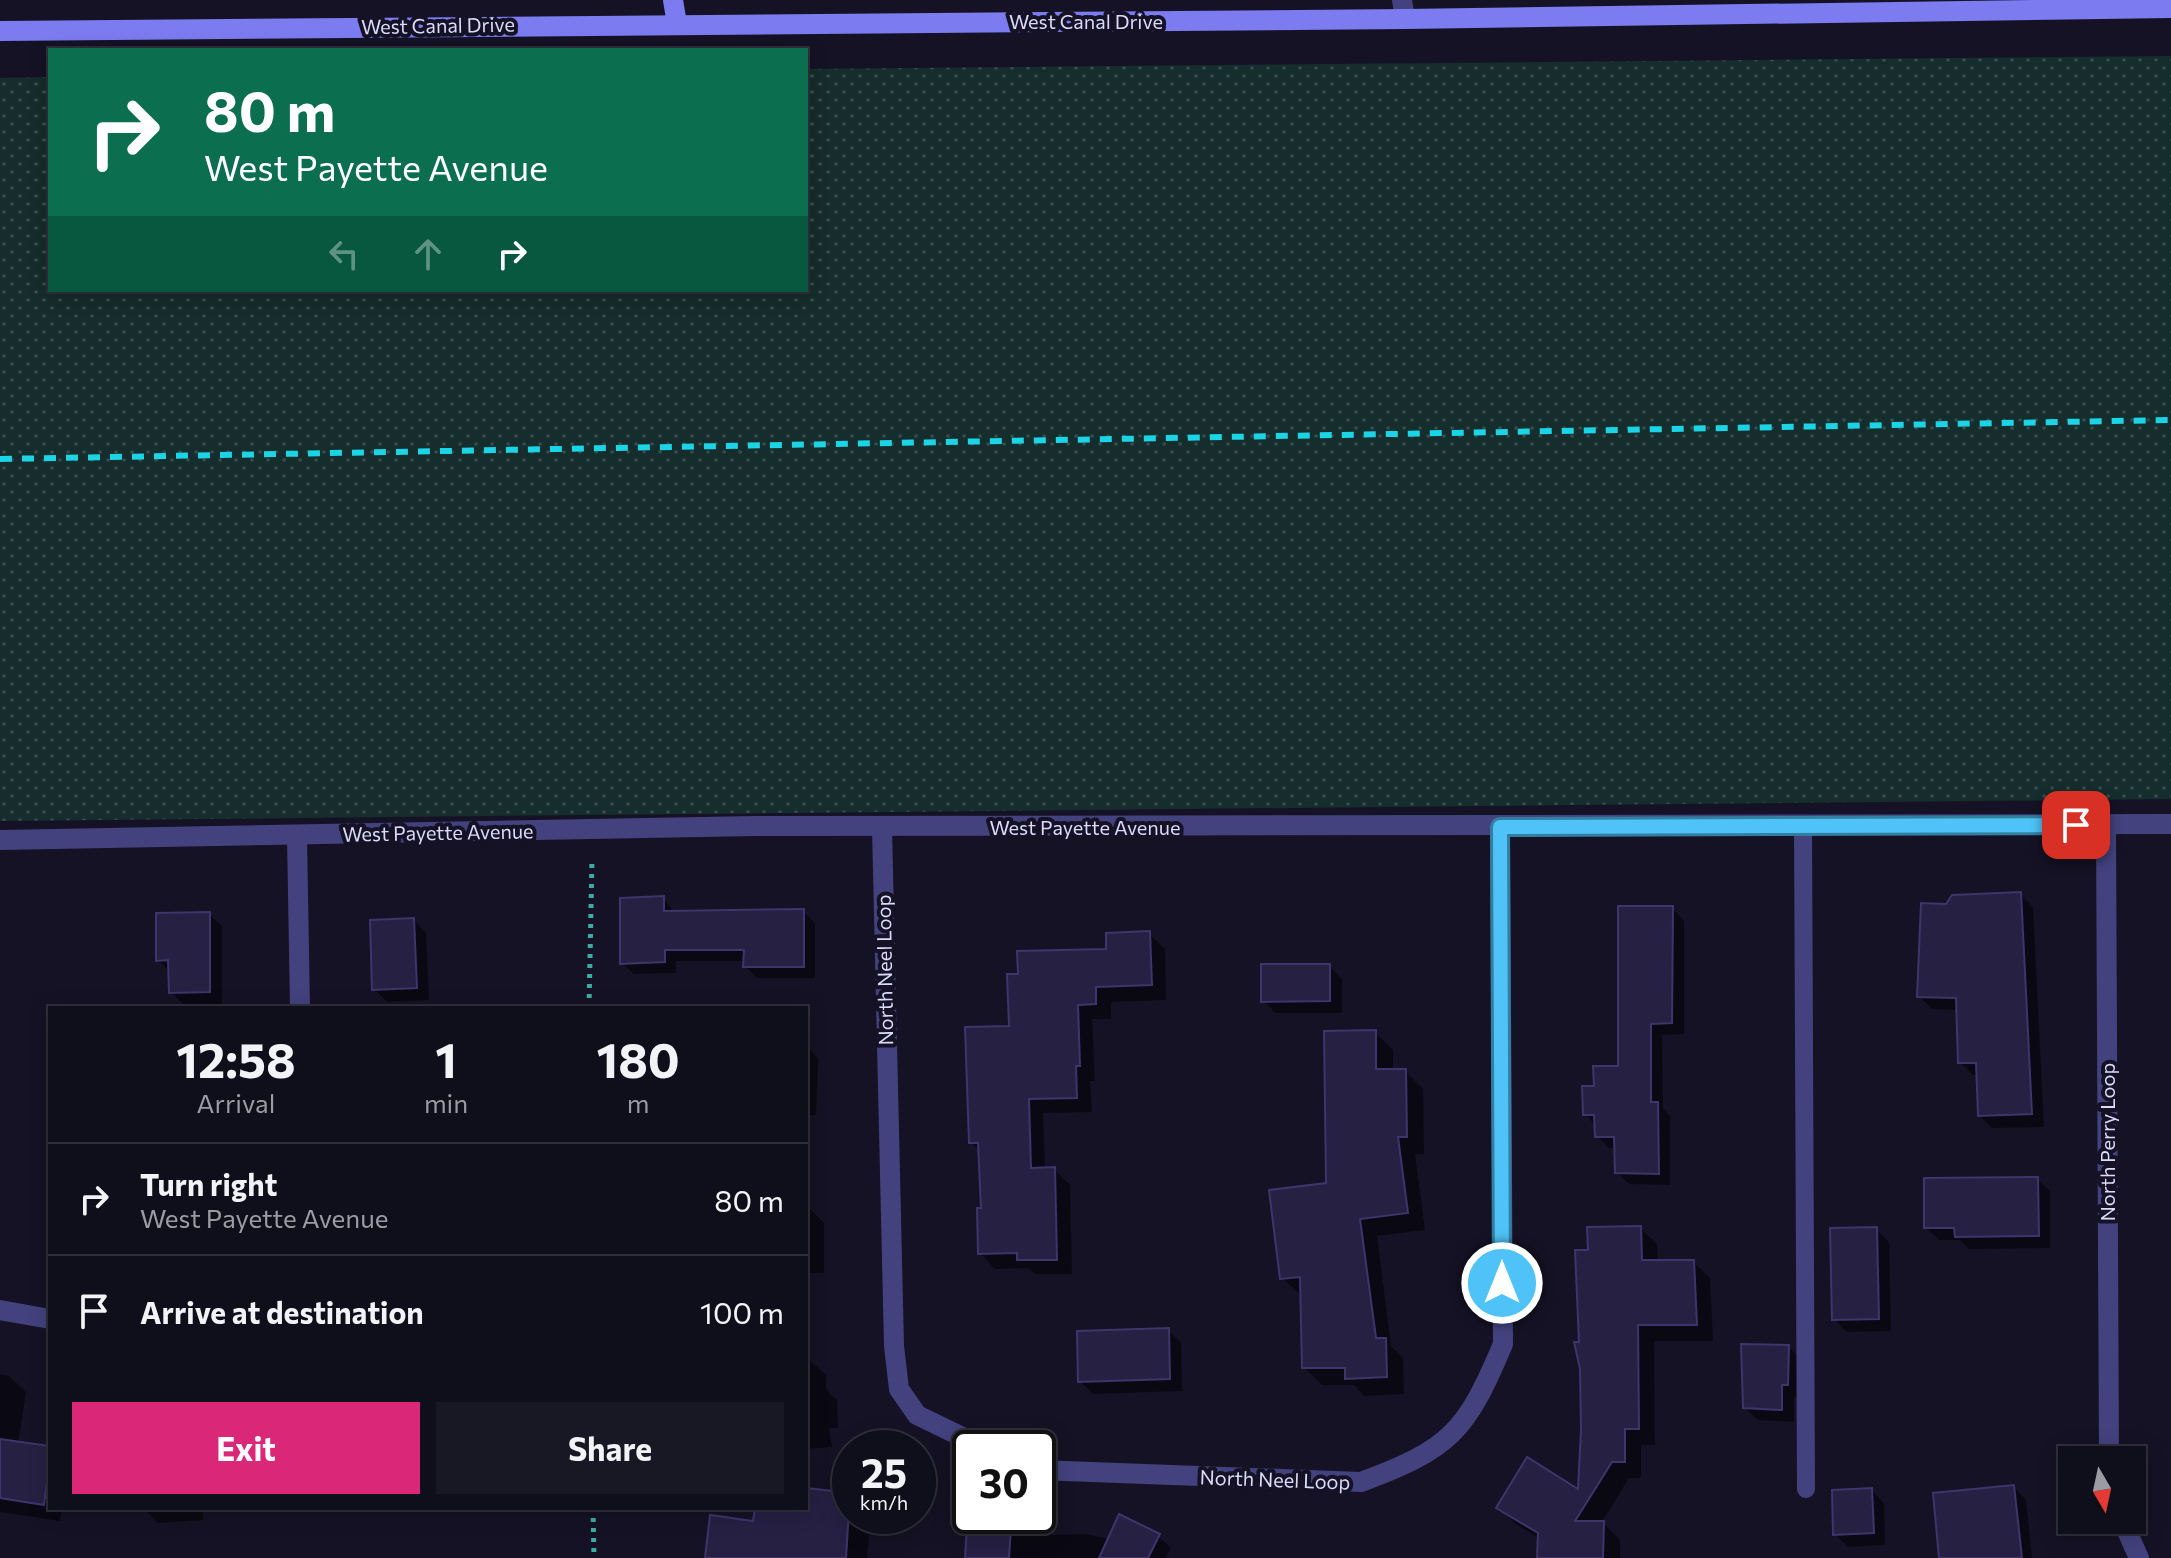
<!DOCTYPE html>
<style>
:root{--surface:#0f0e1b;--page:#181724;--text:#f1f3f6;--muted:#9b9ca3;--line:#2f2e3a;--accent:#db2777}
body{margin:0;font-family:Commissioner,sans-serif;background:var(--page);color:var(--text);height:100vh;display:flex;flex-direction:column;font-size:30px;white-space:nowrap}
*{box-sizing:border-box;margin:0}
p{font-size:26px;color:var(--muted)}
.icon{flex:none;width:44px;height:44px;fill:none;stroke:currentColor;stroke-width:2;stroke-linecap:round;stroke-linejoin:round}
.map{position:relative;flex:1;overflow:hidden}
.panel{position:absolute;left:48px;top:1006px;width:760px;height:504px;display:flex;flex-direction:column;background:var(--surface);border-radius:0px;box-shadow:0 4px 20px #0003,0 0 0 2px var(--line)}
.panel>*{flex:none}
.guide{position:absolute;left:48px;top:48px;width:760px;height:244px;border-radius:0px;box-shadow:0 4px 20px #0003,0 0 0 2px var(--line);background:#0b6e4f;color:#fff;overflow:hidden}
.needle{width:52px;rotate:171deg}
.controls{position:absolute;left:2058px;top:1446px;display:grid;gap:16px}
.controls a{display:grid;place-items:center;width:88px;height:88px;border-radius:0px;background:var(--surface);box-shadow:0 4px 20px #0003,0 0 0 2px var(--line);font-size:40px}
.speed{position:absolute;left:832px;top:1430px;display:flex;gap:16px;font-size:40px;font-weight:700;text-align:center}
.speed>*{display:grid;place-content:center;width:104px;height:104px;border-radius:50%;background:var(--surface);box-shadow:0 4px 20px #0003,0 0 0 2px var(--line);line-height:1}
.speed small{font-size:20px;font-weight:400}
.speed .limit{border:4px solid #111;border-radius:12px;background:#fff;color:#111}
.pin{position:absolute;display:grid;place-items:center;width:68px;height:68px;color:#fff;margin:-34px;border-radius:16px;box-shadow:0 4px 12px #0006}
.me{position:absolute;width:88px;margin:-44px;rotate:0deg;stroke-linejoin:round;filter:drop-shadow(0 0 6px #0008)}
.turn{display:flex;align-items:center;gap:28px;height:168px;padding:0 24px;font-size:36px}
.turn .icon{width:104px;height:104px;stroke-width:2.5}
.turn b{display:block;font-size:56px;line-height:68px}
.lanes{display:flex;align-items:center;height:76px;padding:0 24px;background:#0003;justify-content:center;gap:40px;direction:ltr}
.lanes .off{opacity:.35}
.eta{display:flex;justify-content:space-evenly;align-items:center;height:136px;text-align:center}
.eta b{font-size:48px;font-weight:700;line-height:56px}
.cta{display:flex;gap:16px;margin-top:auto;padding:16px 24px}
.cta a{flex:1;height:92px;border-radius:0px;background:var(--accent);color:#fff;font-size:32px;font-weight:700;line-height:92px;text-align:center}
.cta a+a{background:var(--page);color:var(--text)}
ul{padding:0;list-style:none}
li{display:flex;align-items:center;gap:24px;height:112px;padding:0 24px;border-top:2px solid var(--line)}
li div{flex:1}
li b{display:block;font-size:30px}
li em{font-style:normal}
.map>svg:first-child{display:block}
</style>
<div class="map">
<svg width="2171" height="1558" viewBox="0 0 2171 1558">
<defs>
<pattern id="grass-dots" width="8" height="8" patternUnits="userSpaceOnUse" patternTransform="scale(2)"><rect width="8" height="8" fill="#152d2c"/><path d="M2 2h.1M6 6h.1" fill="none" stroke="#364b4c" stroke-width="1.8" stroke-linecap="round"/></pattern>
</defs>
<rect width="100%" height="100%" fill="#141224"/>
<polygon fill="url(#grass-dots)" points="2171,56 2171,799 0,821 0,78 50,77 50,290 806,290 806,69"/>
<g fill="#0007">
<polygon points="2020,894 2033,907 2044,1127 1992,1128 1980,1116 1978,1075 1973,1075 1960,1062 1959,1010 1932,1009 1919,996"/>
<polygon points="663,898 675,913 803,911 815,923 815,978 757,978 745,966 746,961 676,961 676,973 634,974 622,963"/>
<polygon points="1672,908 1684,921 1684,1034 1662,1035 1663,1109 1670,1116 1670,1185 1629,1184 1617,1172 1617,1148 1609,1148 1597,1136 1596,1126 1585,1114 1596,1088 1620,1068"/>
<polygon points="209,914 222,926 222,1004 184,1005 171,992 170,972 158,960"/>
<polygon points="414,920 426,933 429,1000 387,1002 374,989"/>
<polygon points="1149,934 1165,949 1166,1000 1111,1002 1111,1019 1092,1019 1095,1081 1090,1081 1092,1112 1043,1113 1045,1170 1054,1169 1070,1185 1072,1274 1035,1274 1028,1268 995,1269 980,1253 983,1210 980,1151 971,1142 1011,1028 1020,976 1108,950"/>
<polygon points="1329,966 1342,979 1342,1013 1276,1013 1263,1001"/>
<polygon points="1375,1032 1393,1050 1393,1071 1405,1071 1423,1089 1424,1154 1415,1154 1425,1230 1377,1236 1391,1346 1403,1358 1404,1394 1364,1396 1354,1385 1322,1385 1304,1367 1302,1296 1282,1278 1328,1185"/>
<polygon points="806,1046 818,1058 816,1115 806,1115"/>
<polygon points="2037,1179 2050,1191 2050,1248 1969,1249 1960,1240 1939,1240 1926,1228"/>
<polygon points="806,1205 824,1223 824,1273 806,1273"/>
<polygon points="1640,1228 1657,1244 1658,1262 1693,1262 1710,1278 1713,1341 1654,1341 1655,1445 1641,1445 1641,1478 1629,1478 1602,1522 1620,1540 1620,1558 1539,1558 1540,1539 1516,1524 1499,1508 1580,1492 1581,1344 1590,1252"/>
<polygon points="1876,1229 1889,1242 1891,1331 1847,1332 1834,1319"/>
<polygon points="1168,1330 1181,1343 1182,1391 1093,1394 1080,1381"/>
<polygon points="1789,1347 1801,1360 1800,1397 1794,1397 1794,1422 1758,1420 1745,1408"/>
<polygon points="806,1357 826,1375 826,1390 837,1400 838,1428 829,1428 832,1447 806,1449"/>
<polygon points="0,1374 9,1376 26,1392 18,1444 50,1448 50,1508 62,1508 60,1521 0,1512"/>
<polygon points="2014,1487 2026,1500 2032,1558 1941,1558"/>
<polygon points="806,1490 850,1495 850,1516 871,1516 867,1558 707,1558 755,1523 757,1508 806,1508"/>
<polygon points="1871,1490 1884,1503 1885,1545 1848,1547 1835,1534"/>
<polygon points="144,1508 203,1508 203,1520 157,1523"/>
<polygon points="1010,1529 1017,1536 1086,1534 1109,1539 1158,1536 1171,1548 1166,1558 967,1558"/>
</g>
<g fill="#262043" stroke="#3f346c" stroke-width="2">
<polygon points="2021,892 2032,1114 1978,1116 1976,1063 1958,1063 1956,998 1917,997 1921,903 1946,904 1952,895"/>
<polygon points="664,896 664,911 804,909 804,967 743,967 744,950 665,950 665,962 620,964 620,898"/>
<polygon points="1618,906 1673,906 1672,1023 1651,1024 1651,1102 1658,1102 1659,1174 1615,1173 1614,1137 1595,1137 1594,1115 1583,1115 1582,1086 1594,1086 1593,1066 1618,1066"/>
<polygon points="210,912 210,992 169,993 168,960 156,961 156,913"/>
<polygon points="414,918 417,988 372,990 370,920"/>
<polygon points="1150,931 1152,985 1096,987 1096,1004 1078,1005 1080,1066 1076,1066 1077,1098 1029,1099 1031,1168 1055,1167 1057,1260 1017,1260 1017,1253 978,1254 977,1208 981,1208 978,1143 969,1143 965,1027 1009,1026 1007,974 1018,974 1017,951 1106,949 1106,933"/>
<polygon points="1261,964 1330,964 1330,1001 1261,1002"/>
<polygon points="1376,1030 1376,1069 1406,1069 1407,1137 1398,1137 1408,1213 1360,1219 1376,1338 1386,1338 1387,1377 1345,1379 1345,1368 1302,1368 1300,1277 1280,1279 1269,1190 1326,1183 1324,1031"/>
<polygon points="2038,1177 2039,1236 1955,1237 1954,1228 1924,1228 1924,1178"/>
<polygon points="1641,1226 1642,1260 1694,1260 1697,1325 1638,1325 1639,1429 1625,1429 1625,1462 1612,1462 1575,1521 1604,1521 1603,1558 1537,1558 1538,1533 1496,1508 1527,1457 1578,1489 1581,1430 1580,1369 1574,1342 1579,1342 1575,1250 1588,1250 1587,1227"/>
<polygon points="1877,1227 1879,1319 1832,1320 1830,1228"/>
<polygon points="1169,1328 1170,1379 1078,1382 1077,1331"/>
<polygon points="1741,1344 1789,1345 1788,1385 1782,1385 1782,1410 1743,1408"/>
<polygon points="0,1439 50,1446 50,1482 47,1482 44,1505 0,1498"/>
<polygon points="2014,1485 2022,1558 1939,1558 1933,1493"/>
<polygon points="806,1488 850,1493 846,1558 705,1558 710,1515 753,1521 755,1508 806,1508"/>
<polygon points="1872,1488 1874,1533 1833,1535 1832,1490"/>
<polygon points="1119,1514 1160,1534 1148,1558 1099,1558"/>
<polygon points="967,1525 1011,1527 1009,1558 965,1558"/>
</g>
<g fill="none" stroke-linecap="round" stroke-linejoin="round">
<g stroke="#3daba2" stroke-width="5" stroke-dasharray="4 6" stroke-linecap="butt">
<polyline points="589,1008 592,859"/>
<polyline points="593,1508 594,1558"/>
</g>
<polyline stroke="#43427e" stroke-width="18" points="1803,825 1806,1489"/>
<g stroke="#43427e" stroke-width="20">
<polyline points="1402,0 1405,19"/>
<polyline points="2106,824 2109,1460"/>
<polyline points="882,828 894,1346 899,1389 917,1415 985,1448"/>
<polyline points="297,837 300,1008"/>
<polyline points="0,840 756,826 2171,824"/>
<polyline points="0,1310 50,1319"/>
<path d="M1038,1470L1361,1482C1450,1449 1466,1432 1503,1344L1500,827"/>
<polyline points="2122,1520 2139,1558"/>
</g>
<g stroke="#7c7bf0" stroke-width="20">
<polyline points="673,0 677,24"/>
<polyline points="0,31 1405,19 2171,8"/>
</g>
<polyline stroke="#1bd4e5" stroke-width="6" stroke-dasharray="12 10" stroke-linecap="butt" points="0,459 2171,420"/>
</g>
<g fill="none" stroke-linecap="round" stroke-linejoin="round">
<g stroke="#337fa1" stroke-width="20">
<polyline id="route" points="1502,1283 1500,827 2076,825"/>
</g>
<use href="#route" stroke="#4fc3f7" stroke-width="14"/>
</g>
<g text-anchor="middle" stroke-width="8" stroke-linejoin="round" paint-order="stroke">
<g font-size="20" fill="#dcd9fb" stroke="#141224">
<text x="1086" y="29">West Canal Drive</text>
<text transform="translate(438 26) rotate(-1)" y="7">West Canal Drive</text>
<text x="1085" y="835">West Payette Avenue</text>
<text transform="translate(438 833) rotate(-1)" y="7">West Payette Avenue</text>
<text transform="translate(885 970) rotate(-91)" y="7">North Neel Loop</text>
<text transform="translate(2108 1142) rotate(-90)" y="7">North Perry Loop</text>
<text transform="translate(1275 1480) rotate(2)" y="7">North Neel Loop</text>
</g>
</g>
</svg>
<div class="controls">
<a><svg class="needle" viewBox="-14 -14 28 28"><path d="M0-13l5 13h-10z" fill="#e53935"/><path d="M0 13l5-13h-10z" fill="#9b9ca3"/></svg></a>
</div>
<div class="speed"><div>25<small>km/h</small></div><div class="limit">30</div></div>
<div class="pin" style="left:2076px;top:825px;background:#d93025"><svg class="icon" aria-label="arrive" viewBox="0 0 24 24"><path d="M6 21V4h12l-3 4 3 4H6"/></svg></div>
<svg class="me" style="left:1502px;top:1283px" viewBox="-20 -20 40 40"><circle r="17" fill="#4fc3f7" stroke="#fff" stroke-width="3"/><path d="M0-11L8 9 0 5-8 9z" fill="#fff"/></svg>
<div class="guide">
<div class="turn"><svg class="icon" aria-label="right" viewBox="0 0 24 24"><path d="M7 20v-9h11M14 6l5 5-5 5"/></svg><div><b>80 m</b>West Payette Avenue</div></div>
<div class="lanes"><svg class="icon off" aria-label="left" viewBox="0 0 24 24"><path d="M17 20v-9H6M10 6l-5 5 5 5"/></svg><svg class="icon off" aria-label="ahead" viewBox="0 0 24 24"><path d="M12 20V5M6 11l6-6 6 6"/></svg><svg class="icon" aria-label="right" viewBox="0 0 24 24"><path d="M7 20v-9h11M14 6l5 5-5 5"/></svg></div>
</div>
<section class="panel">
<div class="eta">
<div><b>12:58</b><p>Arrival</p></div>
<div><b>1</b><p>min</p></div>
<div><b>180</b><p>m</p></div>
</div>
<ul>
<li><svg class="icon" aria-label="right" viewBox="0 0 24 24"><path d="M7 20v-9h11M14 6l5 5-5 5"/></svg><div><b>Turn right</b><p>West Payette Avenue</p></div><em>80 m</em></li>
<li><svg class="icon" aria-label="arrive" viewBox="0 0 24 24"><path d="M6 21V4h12l-3 4 3 4H6"/></svg><div><b>Arrive at destination</b></div><em>100 m</em></li>
</ul>
<div class="cta"><a>Exit</a><a>Share</a></div>
</section>
</div>
